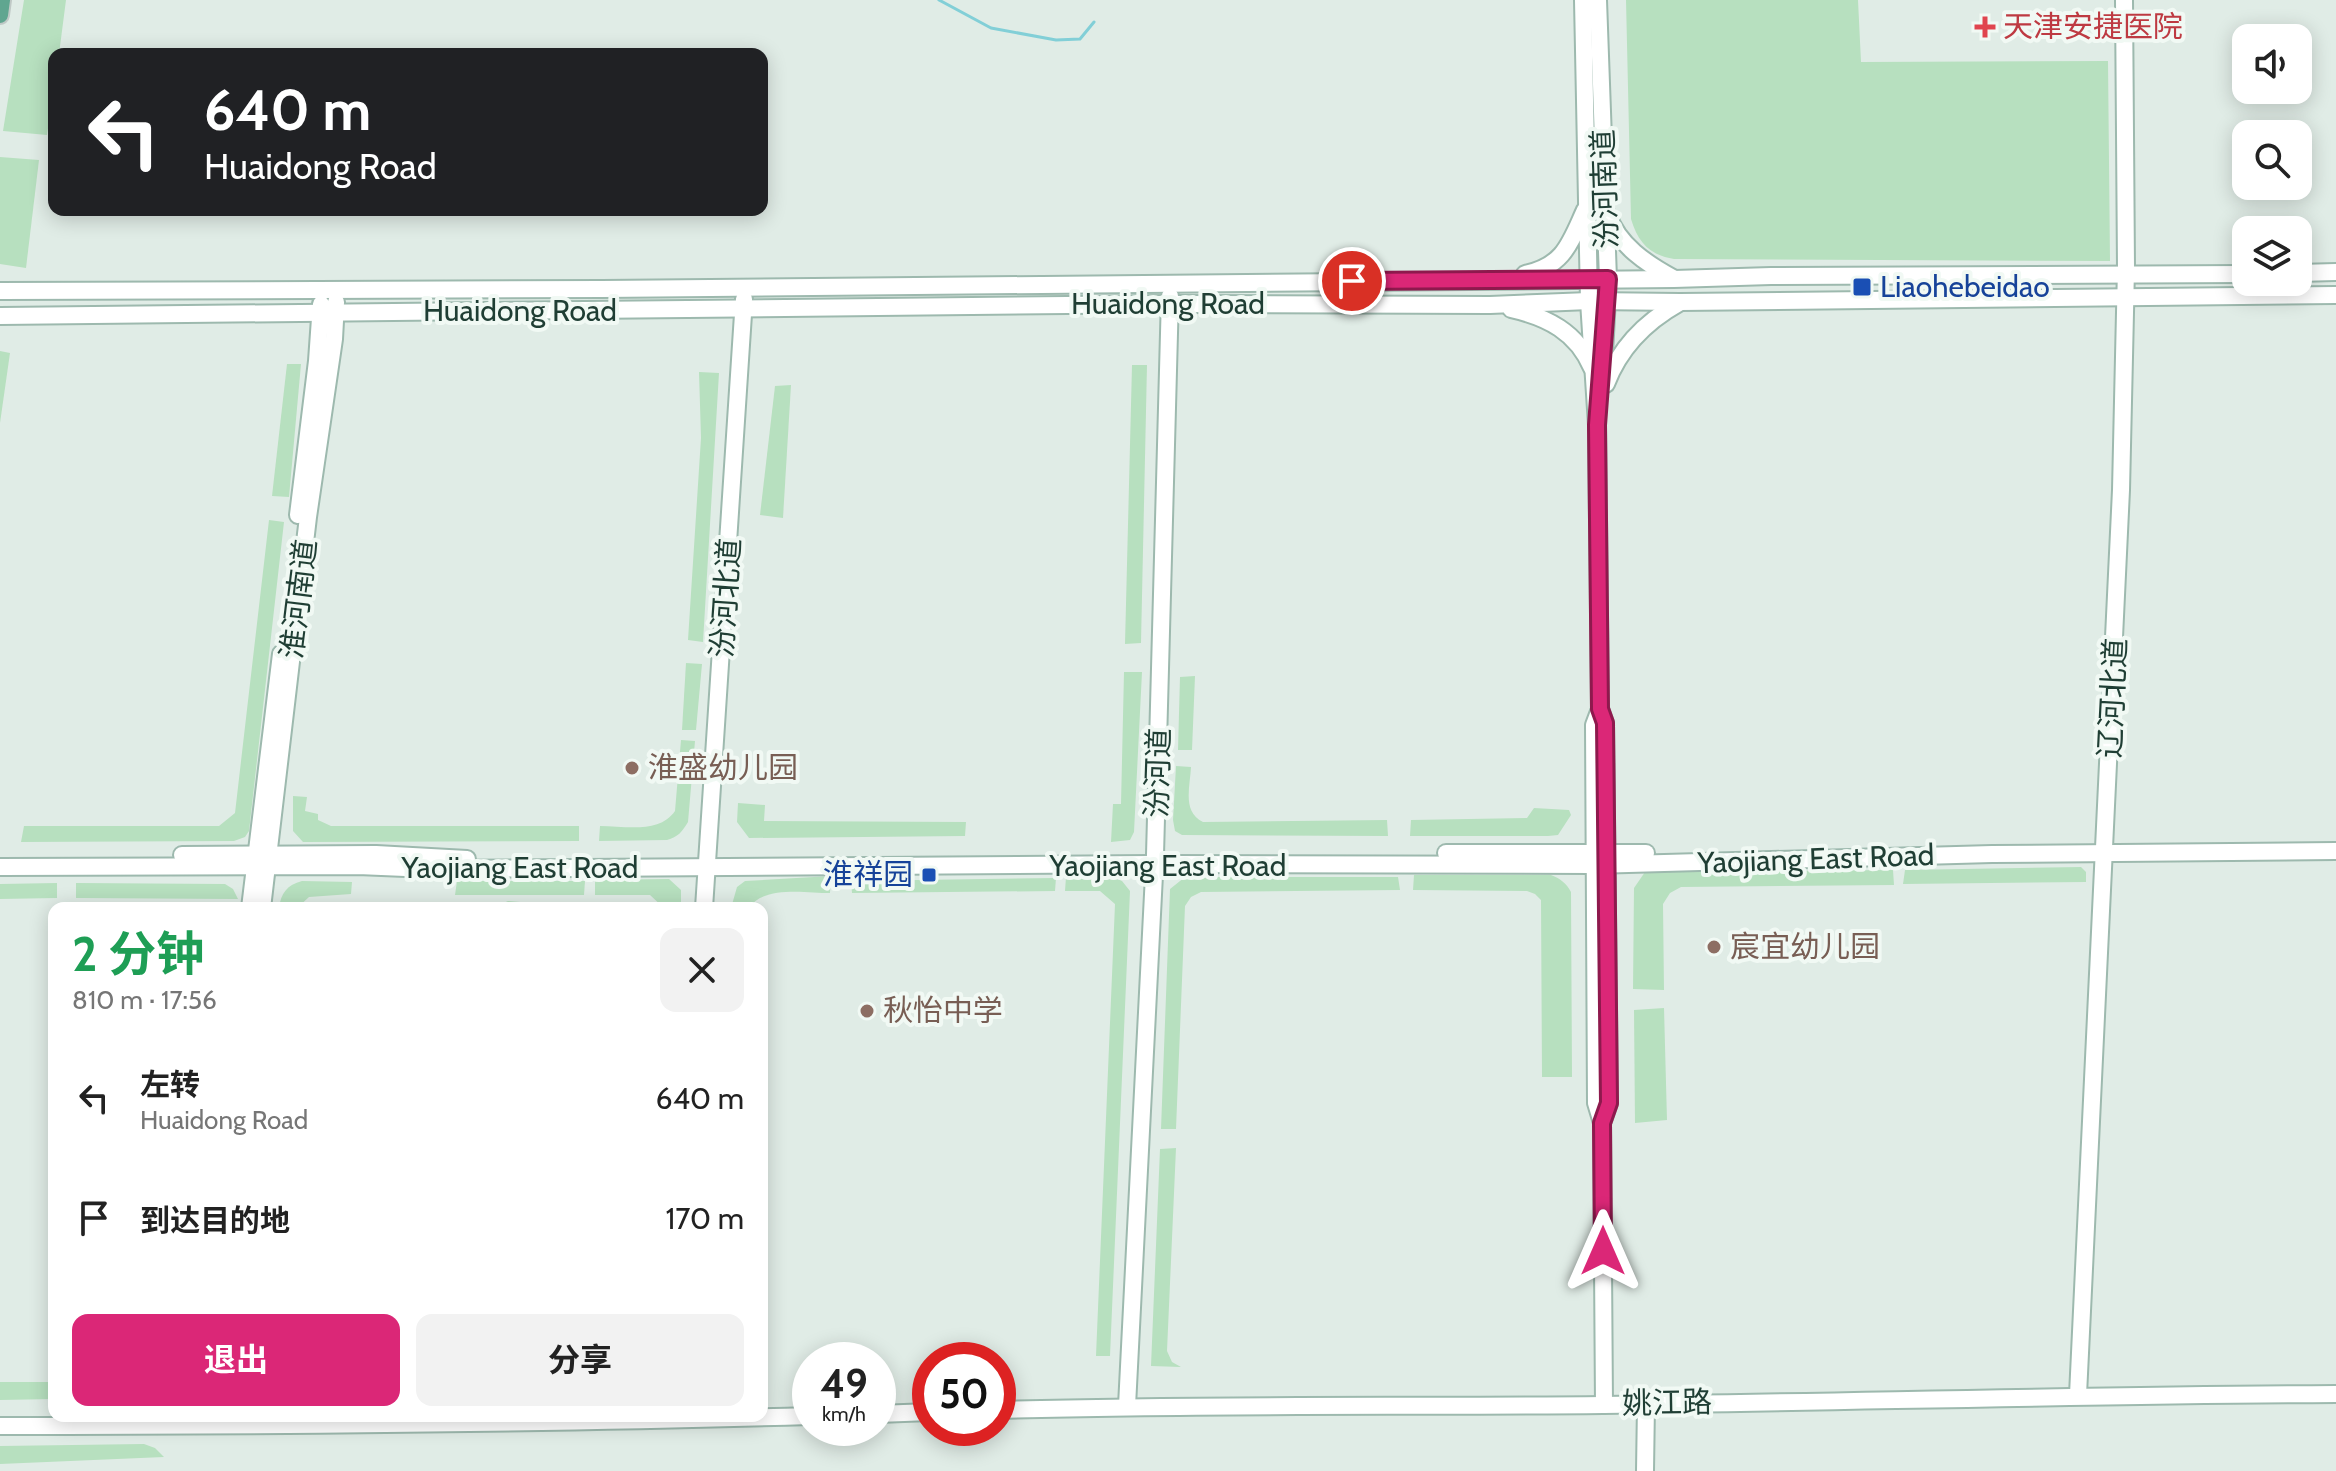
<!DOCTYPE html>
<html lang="zh">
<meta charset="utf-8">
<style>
:root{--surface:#fff;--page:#f2f2f2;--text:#222;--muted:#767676;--accent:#db2777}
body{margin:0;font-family:Cabin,"Noto Sans SC",sans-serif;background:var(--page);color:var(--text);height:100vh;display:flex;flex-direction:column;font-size:30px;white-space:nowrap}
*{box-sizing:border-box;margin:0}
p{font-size:26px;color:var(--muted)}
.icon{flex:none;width:44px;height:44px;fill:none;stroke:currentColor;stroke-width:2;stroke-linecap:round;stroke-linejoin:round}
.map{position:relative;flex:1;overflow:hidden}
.side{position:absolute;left:48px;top:902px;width:720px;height:520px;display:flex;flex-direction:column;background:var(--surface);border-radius:16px;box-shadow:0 4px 20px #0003}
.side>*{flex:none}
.banner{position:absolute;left:48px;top:48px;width:720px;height:168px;border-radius:16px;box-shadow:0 4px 20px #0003;background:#202124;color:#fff;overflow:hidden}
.controls{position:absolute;left:2232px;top:24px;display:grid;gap:16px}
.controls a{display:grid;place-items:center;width:80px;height:80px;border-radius:16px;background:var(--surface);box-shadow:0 4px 20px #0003;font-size:40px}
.speed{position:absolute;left:792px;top:1342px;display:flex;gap:16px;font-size:40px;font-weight:700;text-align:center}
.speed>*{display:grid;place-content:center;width:104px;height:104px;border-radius:50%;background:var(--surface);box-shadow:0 4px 20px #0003;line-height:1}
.speed small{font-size:20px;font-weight:400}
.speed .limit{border:12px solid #d22;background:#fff;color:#111}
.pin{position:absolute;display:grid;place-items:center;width:68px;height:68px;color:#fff;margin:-34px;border:4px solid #fff;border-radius:50%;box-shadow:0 2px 8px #0007}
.me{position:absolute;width:88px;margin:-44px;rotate:0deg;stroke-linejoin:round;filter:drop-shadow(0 0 6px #0008)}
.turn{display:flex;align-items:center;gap:28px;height:168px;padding:0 24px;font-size:36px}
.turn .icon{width:104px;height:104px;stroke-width:2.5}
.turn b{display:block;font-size:56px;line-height:68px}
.round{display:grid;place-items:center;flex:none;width:84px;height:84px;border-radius:16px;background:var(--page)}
.summary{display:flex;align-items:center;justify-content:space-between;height:136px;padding:0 24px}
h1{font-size:48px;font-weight:700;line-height:60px;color:#1e9e55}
.action{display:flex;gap:16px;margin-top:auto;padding:16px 24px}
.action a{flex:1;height:92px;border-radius:16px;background:var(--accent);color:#fff;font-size:32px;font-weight:700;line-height:92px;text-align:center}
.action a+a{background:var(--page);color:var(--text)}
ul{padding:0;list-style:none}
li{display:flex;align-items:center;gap:24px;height:120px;padding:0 24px}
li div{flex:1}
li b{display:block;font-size:30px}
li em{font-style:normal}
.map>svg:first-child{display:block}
</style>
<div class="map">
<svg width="2336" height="1471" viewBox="0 0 2336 1471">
<rect width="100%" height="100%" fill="#e0ece6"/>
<g fill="#b7e0bf">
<polygon points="24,0 66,0 59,54 54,54 54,87 47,135 3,131"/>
<path d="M1626,0H1858L1861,62L2108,61L2110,261L1674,259C1649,255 1638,242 1631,219Z"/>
<polygon points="0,157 39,160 26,268 0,264"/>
<polygon points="0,351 10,353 0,423"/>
<polygon points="287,364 301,364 289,497 272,496"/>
<polygon points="1132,365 1147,365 1141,643 1125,644"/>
<polygon points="699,372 719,373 703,642 688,640 701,438"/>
<polygon points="791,385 783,518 760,515 775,386"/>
<polygon points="269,520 284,522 249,831 245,837 234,841 21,842 24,826 219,826 235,813"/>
<polygon points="686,663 702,664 696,730 682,730"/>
<polygon points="1124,672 1142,672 1134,832 1130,840 1111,842 1113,804 1121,804"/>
<polygon points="1195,676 1192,750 1178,750 1180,677"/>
<path d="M681,740L695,741L688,822C682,832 678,837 667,840L599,841L600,826C626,826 659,834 675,811Z"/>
<path d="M1176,766L1191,767C1190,787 1182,812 1203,822L1387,820L1388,836L1182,835L1175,831L1173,820Z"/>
<polygon points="293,796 307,797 305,811 318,814 318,820 331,826 579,826 579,841 303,842 293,831"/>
<polygon points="738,803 765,805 764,821 966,822 965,836 749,838 737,822"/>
<polygon points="1534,808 1569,810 1571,815 1558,835 1548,836 1410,836 1411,820 1527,818"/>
<polygon points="2081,867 2086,872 2086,882 1903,884 1905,870"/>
<polygon points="1893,870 1894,885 1681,887 1670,893 1663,904 1664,990 1633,989 1634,888 1645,872"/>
<polygon points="1108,875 1122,881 1130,891 1110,1356 1096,1356 1115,904 1100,891 1065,891 1066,877"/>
<path d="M1414,875H1551C1561,879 1566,883 1571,892L1572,1077H1542L1541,900L1535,894L1527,891L1413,890Z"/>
<path d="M831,876L830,893C806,893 764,885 749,908H731L737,887L745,881Z"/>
<polygon points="1185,877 1398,877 1400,890 1201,892 1191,897 1185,906 1176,1129 1161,1129 1170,889"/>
<polygon points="1056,878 1055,891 852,893 851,881"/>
<polygon points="669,879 681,890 681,908 664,908 650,895 595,895 595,880"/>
<path d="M302,881L352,882L351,894L309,897L297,908H279C281,893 287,885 302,881Z"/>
<polygon points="457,881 585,881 584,895 455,895"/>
<polygon points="57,883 57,898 0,899 0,884"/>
<polygon points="76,883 225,884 233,889 238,899 76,898"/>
<polygon points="508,901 557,905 562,908 493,908"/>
<polygon points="1664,1008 1667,1120 1635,1123 1634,1010"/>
<polygon points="1176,1148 1167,1351 1172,1362 1181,1367 1151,1366 1160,1149"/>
<polygon points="0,1382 54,1382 54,1399 0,1400"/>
<polygon points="144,1444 155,1448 164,1457 0,1464 0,1446"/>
</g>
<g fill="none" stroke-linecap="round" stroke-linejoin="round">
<polyline stroke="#82cfd7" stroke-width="3" points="939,0 991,28 1056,40 1080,39 1094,22"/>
<g stroke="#9db9ae" stroke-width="20">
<g id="secondary">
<polyline points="1583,0 1589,301 1597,425 1600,709 1594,725 1596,1103 1602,1123"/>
<polyline points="1598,0 1608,279 1603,372"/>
<path d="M1608,215C1618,245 1647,264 1673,278"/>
<polyline points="2298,273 2336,272"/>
<path d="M1525,274C1564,266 1570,243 1585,210"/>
<polyline points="0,291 602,289 1674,279 1771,276 2246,274"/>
<path d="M1511,309C1547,317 1577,332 1592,368"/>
<polyline points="0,316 1170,304 1490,305 1589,301 1680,302 2336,295"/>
<path d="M1606,384C1620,347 1645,322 1679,303"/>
<polyline points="298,515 317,361 321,304"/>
<polyline points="1600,709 1605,723 1609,1103 1602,1123 1604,1405"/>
<polyline points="1446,853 1646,853"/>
<polyline points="182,855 376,854 467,859"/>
<polyline points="0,867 358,866 429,869 1154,864 1593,865 1992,854 2336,851"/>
<polyline points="250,908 281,654"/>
<polyline points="262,908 308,517 334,339 336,302"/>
<polyline points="704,908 744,299"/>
<polyline points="2078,1395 2121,490 2126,268 2124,0"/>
<polyline points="1127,1406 1155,855 1170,296"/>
<path d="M998,1410C1200,1404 1401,1407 1603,1405C1847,1402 2092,1395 2336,1394"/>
<polyline points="878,1414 930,1412"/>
<path d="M0,1426C270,1426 540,1424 810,1416"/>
<polyline points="1645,1471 1646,1404"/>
</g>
</g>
<g stroke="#c0c9c6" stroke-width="20">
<polyline id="primary" points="0,15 2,0"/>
</g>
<use href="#secondary" stroke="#fff" stroke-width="16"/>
<use href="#primary" stroke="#60a690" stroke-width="16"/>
</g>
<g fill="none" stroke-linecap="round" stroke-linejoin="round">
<g stroke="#8e194d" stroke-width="20">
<polyline id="route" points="1352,281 1608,279 1597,425 1600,709 1605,723 1609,1103 1602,1123 1603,1251"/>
</g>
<use href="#route" stroke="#db2777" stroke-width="14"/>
</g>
<path fill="#e0444e" stroke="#f1f9f4" stroke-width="3" d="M1981 15h8v8h8v8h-8v8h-8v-8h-8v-8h8z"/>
<g fill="#1a4fb4" stroke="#f1f9f4" stroke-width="3">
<rect x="1852" y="277" width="20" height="20" rx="4"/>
<rect x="921" y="867" width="16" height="16" rx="4"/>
</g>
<g fill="#8d6e63" stroke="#f1f9f4" stroke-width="3">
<circle cx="632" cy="768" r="8"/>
<circle cx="1714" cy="947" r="8"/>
<circle cx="867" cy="1011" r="8"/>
</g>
<g text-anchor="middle" stroke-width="8" stroke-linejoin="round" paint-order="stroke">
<g font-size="30" fill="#be3a42" stroke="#f1f9f4" text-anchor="start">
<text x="2003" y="37">天津安捷医院</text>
</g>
<g font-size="30" fill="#1f3e34" stroke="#f1f9f4">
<text transform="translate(1605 189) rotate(-92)" y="10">汾河南道</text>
<text x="1168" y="314">Huaidong Road</text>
<text x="520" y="321">Huaidong Road</text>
<text transform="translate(726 598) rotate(-86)" y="10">汾河北道</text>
<text transform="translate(299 599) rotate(-83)" y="10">淮河南道</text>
<text transform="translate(2113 698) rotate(-87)" y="10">辽河北道</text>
<text transform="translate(1158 773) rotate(-88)" y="10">汾河道</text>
<text transform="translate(1816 859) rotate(-2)" y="10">Yaojiang East Road</text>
<text x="1168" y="876">Yaojiang East Road</text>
<text x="520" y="878">Yaojiang East Road</text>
<text transform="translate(1667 1403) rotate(-1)" y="10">姚江路</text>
</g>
<g font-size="30" fill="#164399" stroke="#f1f9f4" text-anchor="start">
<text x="1880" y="297">Liaohebeidao</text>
<text x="913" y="885" text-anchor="end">淮祥园</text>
</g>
<g font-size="30" fill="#785e54" stroke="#f1f9f4" text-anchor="start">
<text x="648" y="778">淮盛幼儿园</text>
<text x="1730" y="957">宸宜幼儿园</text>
<text x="883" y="1021">秋怡中学</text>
</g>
</g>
</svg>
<div class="controls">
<a><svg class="icon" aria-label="sound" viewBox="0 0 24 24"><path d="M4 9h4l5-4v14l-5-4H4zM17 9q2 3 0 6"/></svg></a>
<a><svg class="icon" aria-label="search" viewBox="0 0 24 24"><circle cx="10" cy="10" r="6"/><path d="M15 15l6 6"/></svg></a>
<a><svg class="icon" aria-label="layers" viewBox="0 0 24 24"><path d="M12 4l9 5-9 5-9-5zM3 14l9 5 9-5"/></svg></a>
</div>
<div class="speed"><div>49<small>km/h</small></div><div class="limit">50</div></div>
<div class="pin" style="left:1352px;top:281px;background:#d93025"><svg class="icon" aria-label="arrive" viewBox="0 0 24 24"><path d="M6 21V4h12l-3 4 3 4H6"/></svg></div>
<svg class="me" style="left:1603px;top:1251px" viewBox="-20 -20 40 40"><path d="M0-17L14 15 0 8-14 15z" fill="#db2777" stroke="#fff" stroke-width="4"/></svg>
<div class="banner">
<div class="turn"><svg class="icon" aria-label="left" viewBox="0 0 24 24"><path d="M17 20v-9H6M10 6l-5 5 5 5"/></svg><div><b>640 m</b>Huaidong Road</div></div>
</div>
<section class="side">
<div class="summary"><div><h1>2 分钟</h1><p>810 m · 17:56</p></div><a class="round"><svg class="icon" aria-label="close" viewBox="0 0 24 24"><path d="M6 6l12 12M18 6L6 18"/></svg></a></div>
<ul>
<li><svg class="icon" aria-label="left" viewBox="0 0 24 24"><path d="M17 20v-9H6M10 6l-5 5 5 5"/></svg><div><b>左转</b><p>Huaidong Road</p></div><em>640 m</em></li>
<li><svg class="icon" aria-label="arrive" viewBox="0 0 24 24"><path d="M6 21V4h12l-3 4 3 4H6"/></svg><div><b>到达目的地</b></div><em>170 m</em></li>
</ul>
<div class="action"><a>退出</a><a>分享</a></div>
</section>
</div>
